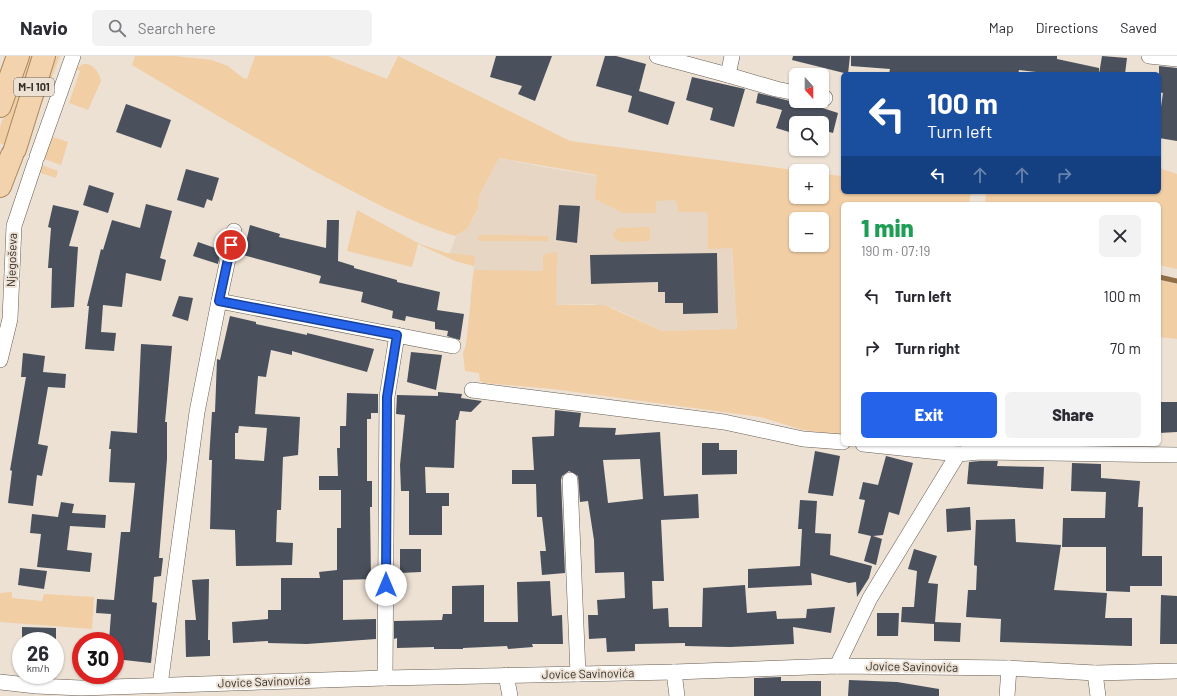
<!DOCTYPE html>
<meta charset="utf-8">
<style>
:root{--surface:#fff;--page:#f2f2f3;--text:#2b2b33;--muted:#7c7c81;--line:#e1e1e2;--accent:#2563eb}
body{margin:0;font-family:Barlow,sans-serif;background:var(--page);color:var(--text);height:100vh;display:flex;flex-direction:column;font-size:15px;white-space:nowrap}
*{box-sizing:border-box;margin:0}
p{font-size:13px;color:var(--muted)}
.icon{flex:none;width:22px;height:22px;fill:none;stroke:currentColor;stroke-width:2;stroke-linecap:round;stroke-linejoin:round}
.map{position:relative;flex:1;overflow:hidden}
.panel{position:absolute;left:841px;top:146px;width:320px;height:244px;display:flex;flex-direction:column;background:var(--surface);border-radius:6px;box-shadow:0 1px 3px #0004}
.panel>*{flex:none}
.banner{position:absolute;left:841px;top:16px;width:320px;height:122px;border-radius:6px;box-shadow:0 1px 3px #0004;background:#1a4fa0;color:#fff;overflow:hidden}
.needle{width:26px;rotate:159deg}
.controls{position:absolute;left:789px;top:12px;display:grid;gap:8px}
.controls a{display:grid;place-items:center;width:40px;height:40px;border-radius:6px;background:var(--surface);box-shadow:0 1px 3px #0004;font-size:20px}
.speed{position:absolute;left:12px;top:576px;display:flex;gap:8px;font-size:20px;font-weight:700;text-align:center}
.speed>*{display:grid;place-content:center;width:52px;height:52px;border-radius:50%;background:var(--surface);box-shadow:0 1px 3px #0004;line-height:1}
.speed small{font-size:10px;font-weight:400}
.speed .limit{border:6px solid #d22;background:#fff;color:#111}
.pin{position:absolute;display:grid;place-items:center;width:34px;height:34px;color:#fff;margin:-17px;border:2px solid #fff;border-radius:50%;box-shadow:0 1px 4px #0007}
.me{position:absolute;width:44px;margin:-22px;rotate:0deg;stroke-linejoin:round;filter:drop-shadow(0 0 3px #0008)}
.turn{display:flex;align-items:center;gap:14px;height:84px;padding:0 20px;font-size:18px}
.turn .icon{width:52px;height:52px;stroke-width:2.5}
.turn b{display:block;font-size:28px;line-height:34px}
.lanes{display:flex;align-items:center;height:38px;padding:0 20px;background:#0003;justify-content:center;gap:20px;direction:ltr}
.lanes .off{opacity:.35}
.round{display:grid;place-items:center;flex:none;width:42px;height:42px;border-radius:6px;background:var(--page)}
.summary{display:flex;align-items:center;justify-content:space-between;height:68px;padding:0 20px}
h1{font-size:24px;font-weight:800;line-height:30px;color:#1e9e55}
.button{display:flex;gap:8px;margin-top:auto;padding:8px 20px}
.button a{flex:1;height:46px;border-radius:6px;background:var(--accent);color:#fff;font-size:16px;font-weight:800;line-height:46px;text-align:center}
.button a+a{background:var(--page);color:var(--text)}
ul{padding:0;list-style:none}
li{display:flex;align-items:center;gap:12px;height:52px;padding:0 20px}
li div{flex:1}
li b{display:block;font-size:15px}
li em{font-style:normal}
header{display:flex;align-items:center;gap:24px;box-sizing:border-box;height:56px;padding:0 20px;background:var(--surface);border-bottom:1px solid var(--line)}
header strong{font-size:19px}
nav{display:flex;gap:22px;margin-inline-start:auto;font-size:14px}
.search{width:280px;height:36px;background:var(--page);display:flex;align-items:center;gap:10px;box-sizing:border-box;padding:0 14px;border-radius:6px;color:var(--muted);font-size:15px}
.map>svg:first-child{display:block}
</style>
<header>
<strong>Navio</strong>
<div class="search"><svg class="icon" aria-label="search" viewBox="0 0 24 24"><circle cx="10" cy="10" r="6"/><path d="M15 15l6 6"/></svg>Search here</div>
<nav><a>Map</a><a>Directions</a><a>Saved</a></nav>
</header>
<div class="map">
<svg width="1177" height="640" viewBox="0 0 1177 640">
<rect width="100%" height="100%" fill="#ede1d4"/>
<polygon fill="#e7d6c3" points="499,102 543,111 728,141 737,273 662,275 613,252 592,248 556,249 555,242 470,244 474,210 448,202 456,180 467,173 478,154 479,140"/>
<g fill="#f1cea4" fill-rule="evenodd">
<polygon points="25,0 35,0 5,89 0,87 0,71"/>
<polygon points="54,0 60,0 41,50 51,6"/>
<path d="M135,0H175L212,4L228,10L243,22L247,23L255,0H328L387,23L398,0L570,85L802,115H796V141H822V118L843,120V136H971L969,148H843V379L803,374L760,361L553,333L484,327L480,325L479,317L465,315L463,297L466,289L474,214L543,215V200L545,198L557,196L556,249H604L662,275L737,273L732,192L708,193V159L706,156H678L677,147L675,144L656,145V157H623L595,143L597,119L499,102L479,140L478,153L467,173L455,180C407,165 363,141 318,117C255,82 194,46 132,9ZM796,163H822V189H796Z"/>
<path d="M83,8C93,7 99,15 101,25L88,54L69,47L80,15L76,13Z"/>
<polygon points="50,80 68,86 61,109 42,102"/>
<polygon points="41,109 58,115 56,122 38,116"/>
<polygon points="1159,112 1177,118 1177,213 1159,209 1159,148 985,148 986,136 1159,136"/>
<polygon points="357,154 420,188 447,197 475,200 474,210 455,205 418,188 412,211 347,195"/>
<polygon points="650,171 650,185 621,186 614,182 613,178 618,172"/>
<polygon points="480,179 488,179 548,180 548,185 481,185 477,182"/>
<polygon points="1159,224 1177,228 1177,283 1159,281"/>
<polygon points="12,536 12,542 42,545 44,538 94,541 92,573 0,566 0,537"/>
</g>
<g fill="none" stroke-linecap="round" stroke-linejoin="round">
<polyline stroke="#906f47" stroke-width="5" points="1159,221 1177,225"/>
</g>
<g fill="#4a515d" fill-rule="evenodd">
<polygon points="496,0 552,0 535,45 518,38 522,30 490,21"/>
<polygon points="605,0 616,0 646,8 639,35 675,46 668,69 628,56 632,40 596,30"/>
<polygon points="793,0 850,0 848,18 792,4"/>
<polygon points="851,0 1057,0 1057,3 1099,12 1099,18 1102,0 1127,2 1125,18 1053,18 1019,14 1018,18 889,18 890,13 851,10"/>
<polygon points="1159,10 1177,12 1177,85 1159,82 1159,65 1163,37 1159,36"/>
<polygon points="692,21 745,33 734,71 710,64 713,52 686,44"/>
<polygon points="758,37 794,46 801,45 838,57 833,77 822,74 822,67 796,67 796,78 776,72 782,54 756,47"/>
<polygon points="126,48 171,64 161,92 116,76"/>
<polygon points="186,113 219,122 212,145 207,143 204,152 177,144"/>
<polygon points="89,129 114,137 108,157 83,149"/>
<polygon points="146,148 172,155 160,202 166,204 161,225 126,217 122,251 103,249 101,276 116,277 114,295 85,293 89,250 87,250 101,193 103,194 112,164 140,172"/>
<polygon points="53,149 79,155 69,190 78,191 74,251 51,252 52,212 48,212 51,172 48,171"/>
<polygon points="559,149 580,150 577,187 556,184"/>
<polygon points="327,164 339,164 338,205 354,210 354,212 397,224 397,226 440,236 437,254 464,258 460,284 447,280 448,275 435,273 435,266 406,260 405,265 392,262 393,255 361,246 363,236 319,227 321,220 243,199 250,169 280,178 279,181 326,192"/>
<polygon points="198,186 221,194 218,208 193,200"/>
<polygon points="717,197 718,257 683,258 683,247 665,247 665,236 658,236 658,226 591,228 590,199"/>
<polygon points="179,240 193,242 188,265 172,260"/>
<path d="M230,260L256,266V268L307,279V277L374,293L367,316L292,295V299L271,294L266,321L258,320L255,358L300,361L298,399L283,401L281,454H277L276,486L293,487L292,509L236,510L235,474L210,473L212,404H209L212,356H215L217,303L220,304ZM239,370L267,372L264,405L235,403V377H238Z"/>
<polygon points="141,288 172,290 165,366 167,366 167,403 159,502 163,502 161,520 154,521 152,546 157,547 151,607 115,603 115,585 109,585 111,558 96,557 97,543 114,544 121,476 130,476 135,427 109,426 111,393 109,393 111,375 137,377"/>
<polygon points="411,296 442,299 436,334 407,326"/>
<polygon points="23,297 45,300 43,316 66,318 65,332 48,331 38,388 48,390 42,420 37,419 33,450 8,447 12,415 10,414 26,321 21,321"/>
<polygon points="438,336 462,338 461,342 482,345 471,356 460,355 458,364 456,364 454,412 425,411 426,437 449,437 449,450 442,450 442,479 409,479 409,435 401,435 400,409 405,359 396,358 397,339 438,340"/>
<polygon points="347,337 378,338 378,357 371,357 371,363 367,363 367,425 372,425 372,451 370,451 371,523 343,524 343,564 376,563 376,583 307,588 268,587 268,585 233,587 232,566 268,563 268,554 281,554 281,522 320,522 319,516 337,514 337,472 341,472 341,434 319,434 319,420 338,420 337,392 340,392 340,370 346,370"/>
<polygon points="1159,346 1177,346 1177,376 1159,377"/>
<path d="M555,354L581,357L579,371L616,372L615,379L660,376L664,440L698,438L699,462L661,464L664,525H652L653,553L668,552L669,571H702L703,532L745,529L747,557L776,555L777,563L806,562L807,553L835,551L831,577L793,571L794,588L730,591L685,590V587L635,588V595L607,596L606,582L589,583L588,559H598L597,544L625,542L624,516L595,517L594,484L588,445L580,446L578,420L569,415L562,420L561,424L565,517L542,519L540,495H546L542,461H537L536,428H512V414H534L532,381L554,380ZM640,403L643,443L608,447L603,404Z"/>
<polygon points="702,387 719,387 719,394 737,394 737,418 702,419"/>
<polygon points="815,395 840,400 833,440 808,437"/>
<polygon points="886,400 913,407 899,459 889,456 883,479 873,480 882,483 876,509 864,505 871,480 858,477 865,444 859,443 863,426 878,429"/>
<polygon points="980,405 998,405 997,410 1044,411 1043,433 967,428 969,406"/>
<polygon points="1072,407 1101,408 1101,422 1140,425 1138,451 1143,451 1142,500 1162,500 1162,530 1130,530 1130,536 1106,535 1106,491 1062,491 1063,462 1105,462 1106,436 1071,435"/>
<polygon points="800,444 817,445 815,477 831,478 830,499 872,510 869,522 857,541 856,526 849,527 811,517 812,529 748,532 748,513 800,510 802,473 798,473"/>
<polygon points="61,446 74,448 72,457 106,459 105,472 70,470 67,494 92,497 90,516 37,511 41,478 30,477 32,458 58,461"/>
<polygon points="970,451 971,474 947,476 946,453"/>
<polygon points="1015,463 1016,486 1061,489 1054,534 1107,537 1105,562 1132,562 1132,590 1000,586 1001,563 966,561 968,534 976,534 977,510 974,509 976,464"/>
<polygon points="400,493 421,493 421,516 400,517"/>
<polygon points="914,493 937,500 928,527 938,528 935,566 961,567 960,586 934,585 934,568 901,566 902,551 914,551 917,515 908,513"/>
<polygon points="20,512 47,515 44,533 18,529"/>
<polygon points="209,523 208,584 210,584 210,600 186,601 185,564 196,564 192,524"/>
<polygon points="550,525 552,560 562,559 563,588 532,588 533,591 508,593 507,590 463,592 463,593 434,593 434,591 397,592 397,582 394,583 394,565 442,564 443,558 452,558 452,530 484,529 484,566 518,566 517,526"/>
<polygon points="1161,539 1177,540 1177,588 1160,588"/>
<polygon points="877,557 899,557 898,580 877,580"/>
<polygon points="22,571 56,572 56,585 22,585"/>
<polygon points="781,621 781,625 821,625 821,640 754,640 754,622"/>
<polygon points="849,624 897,626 939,633 939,640 848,640"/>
</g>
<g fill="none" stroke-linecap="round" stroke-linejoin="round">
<g stroke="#675d52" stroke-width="16">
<g id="street">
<polyline points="657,0 728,19 732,0"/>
<polyline points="1149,0 1177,3"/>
<polyline points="728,19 776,33 796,37"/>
<polyline points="822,42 825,42"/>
<polyline points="37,101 73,0"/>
<polyline points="219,245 234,175"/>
<polyline points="0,304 10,263 14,170 35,107"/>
<polyline points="472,334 724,366 803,383 843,386"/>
<polyline points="863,388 958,398"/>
<polyline points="570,424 578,618"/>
<polyline points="837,610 870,542 958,398 980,396 1177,399"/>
<polyline points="674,616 677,640"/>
<polyline points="1095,617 1098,640"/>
<polyline points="506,619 510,640"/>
<polyline points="385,622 387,341 397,279"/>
<polyline points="0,626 36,630 81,632 385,622 674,616 837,610 1009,612 1095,617 1177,615"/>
<polyline points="160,629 197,356 219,245 453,290"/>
<polyline points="1007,640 1009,612"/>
</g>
</g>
<g stroke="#aa875c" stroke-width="24">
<g id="primary">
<polyline points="0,50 18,0"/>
<polyline points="15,93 44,0"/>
<polyline points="0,130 12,99"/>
</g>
</g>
<use href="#street" stroke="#fff" stroke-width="15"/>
<use href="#primary" stroke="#f2d3ad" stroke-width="22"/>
</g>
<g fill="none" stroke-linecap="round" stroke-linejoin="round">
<g stroke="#184099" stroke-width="10">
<polyline id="route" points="231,189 219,245 397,279 387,341 386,529"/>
</g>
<use href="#route" stroke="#2563eb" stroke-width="7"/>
</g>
<g text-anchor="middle" stroke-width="4" stroke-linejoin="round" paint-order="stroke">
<rect fill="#ede1d4" stroke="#6b645d" stroke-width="1" x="14" y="22" width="40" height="18" rx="3"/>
<g font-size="11" font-weight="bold" fill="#332f2a">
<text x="34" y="35">M-I 101</text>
</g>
<g font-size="12" fill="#332f2a" stroke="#ede1d4">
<text transform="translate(12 204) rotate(-88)" y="4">Njegoševa</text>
<text transform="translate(912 611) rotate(1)" y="4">Jovice Savinovića</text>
<text transform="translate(588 618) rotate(-1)" y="4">Jovice Savinovića</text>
<text transform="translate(264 626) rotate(-2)" y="4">Jovice Savinovića</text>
</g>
</g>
</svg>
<div class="controls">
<a><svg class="needle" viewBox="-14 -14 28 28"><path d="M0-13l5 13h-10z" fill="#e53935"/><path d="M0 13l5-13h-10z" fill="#7c7c81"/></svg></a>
<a><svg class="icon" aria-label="search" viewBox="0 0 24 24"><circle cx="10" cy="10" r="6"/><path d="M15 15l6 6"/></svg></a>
<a>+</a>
<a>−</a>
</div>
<div class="speed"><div>26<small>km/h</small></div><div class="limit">30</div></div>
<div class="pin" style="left:231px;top:189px;background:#d93025"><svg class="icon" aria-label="arrive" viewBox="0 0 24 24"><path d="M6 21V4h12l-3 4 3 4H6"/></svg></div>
<svg class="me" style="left:386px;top:529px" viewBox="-20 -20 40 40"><circle r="19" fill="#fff"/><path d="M0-13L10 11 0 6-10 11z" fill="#2563eb"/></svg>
<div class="banner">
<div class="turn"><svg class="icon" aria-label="left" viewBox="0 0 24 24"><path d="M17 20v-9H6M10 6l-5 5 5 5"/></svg><div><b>100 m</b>Turn left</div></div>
<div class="lanes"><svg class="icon" aria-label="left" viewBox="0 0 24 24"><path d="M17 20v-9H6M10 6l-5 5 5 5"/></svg><svg class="icon off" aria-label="ahead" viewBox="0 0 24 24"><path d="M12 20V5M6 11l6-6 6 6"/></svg><svg class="icon off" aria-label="ahead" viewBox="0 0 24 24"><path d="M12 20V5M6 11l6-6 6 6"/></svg><svg class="icon off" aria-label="right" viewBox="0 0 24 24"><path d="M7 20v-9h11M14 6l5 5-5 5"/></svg></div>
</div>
<section class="panel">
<div class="summary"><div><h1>1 min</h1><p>190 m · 07:19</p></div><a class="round"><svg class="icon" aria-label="close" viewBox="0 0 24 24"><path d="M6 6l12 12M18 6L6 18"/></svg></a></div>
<ul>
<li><svg class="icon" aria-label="left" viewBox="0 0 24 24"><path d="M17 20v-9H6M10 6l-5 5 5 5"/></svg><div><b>Turn left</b></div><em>100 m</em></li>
<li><svg class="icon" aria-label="right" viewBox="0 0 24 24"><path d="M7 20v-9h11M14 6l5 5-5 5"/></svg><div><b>Turn right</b></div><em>70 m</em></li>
</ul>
<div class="button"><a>Exit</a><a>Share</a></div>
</section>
</div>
